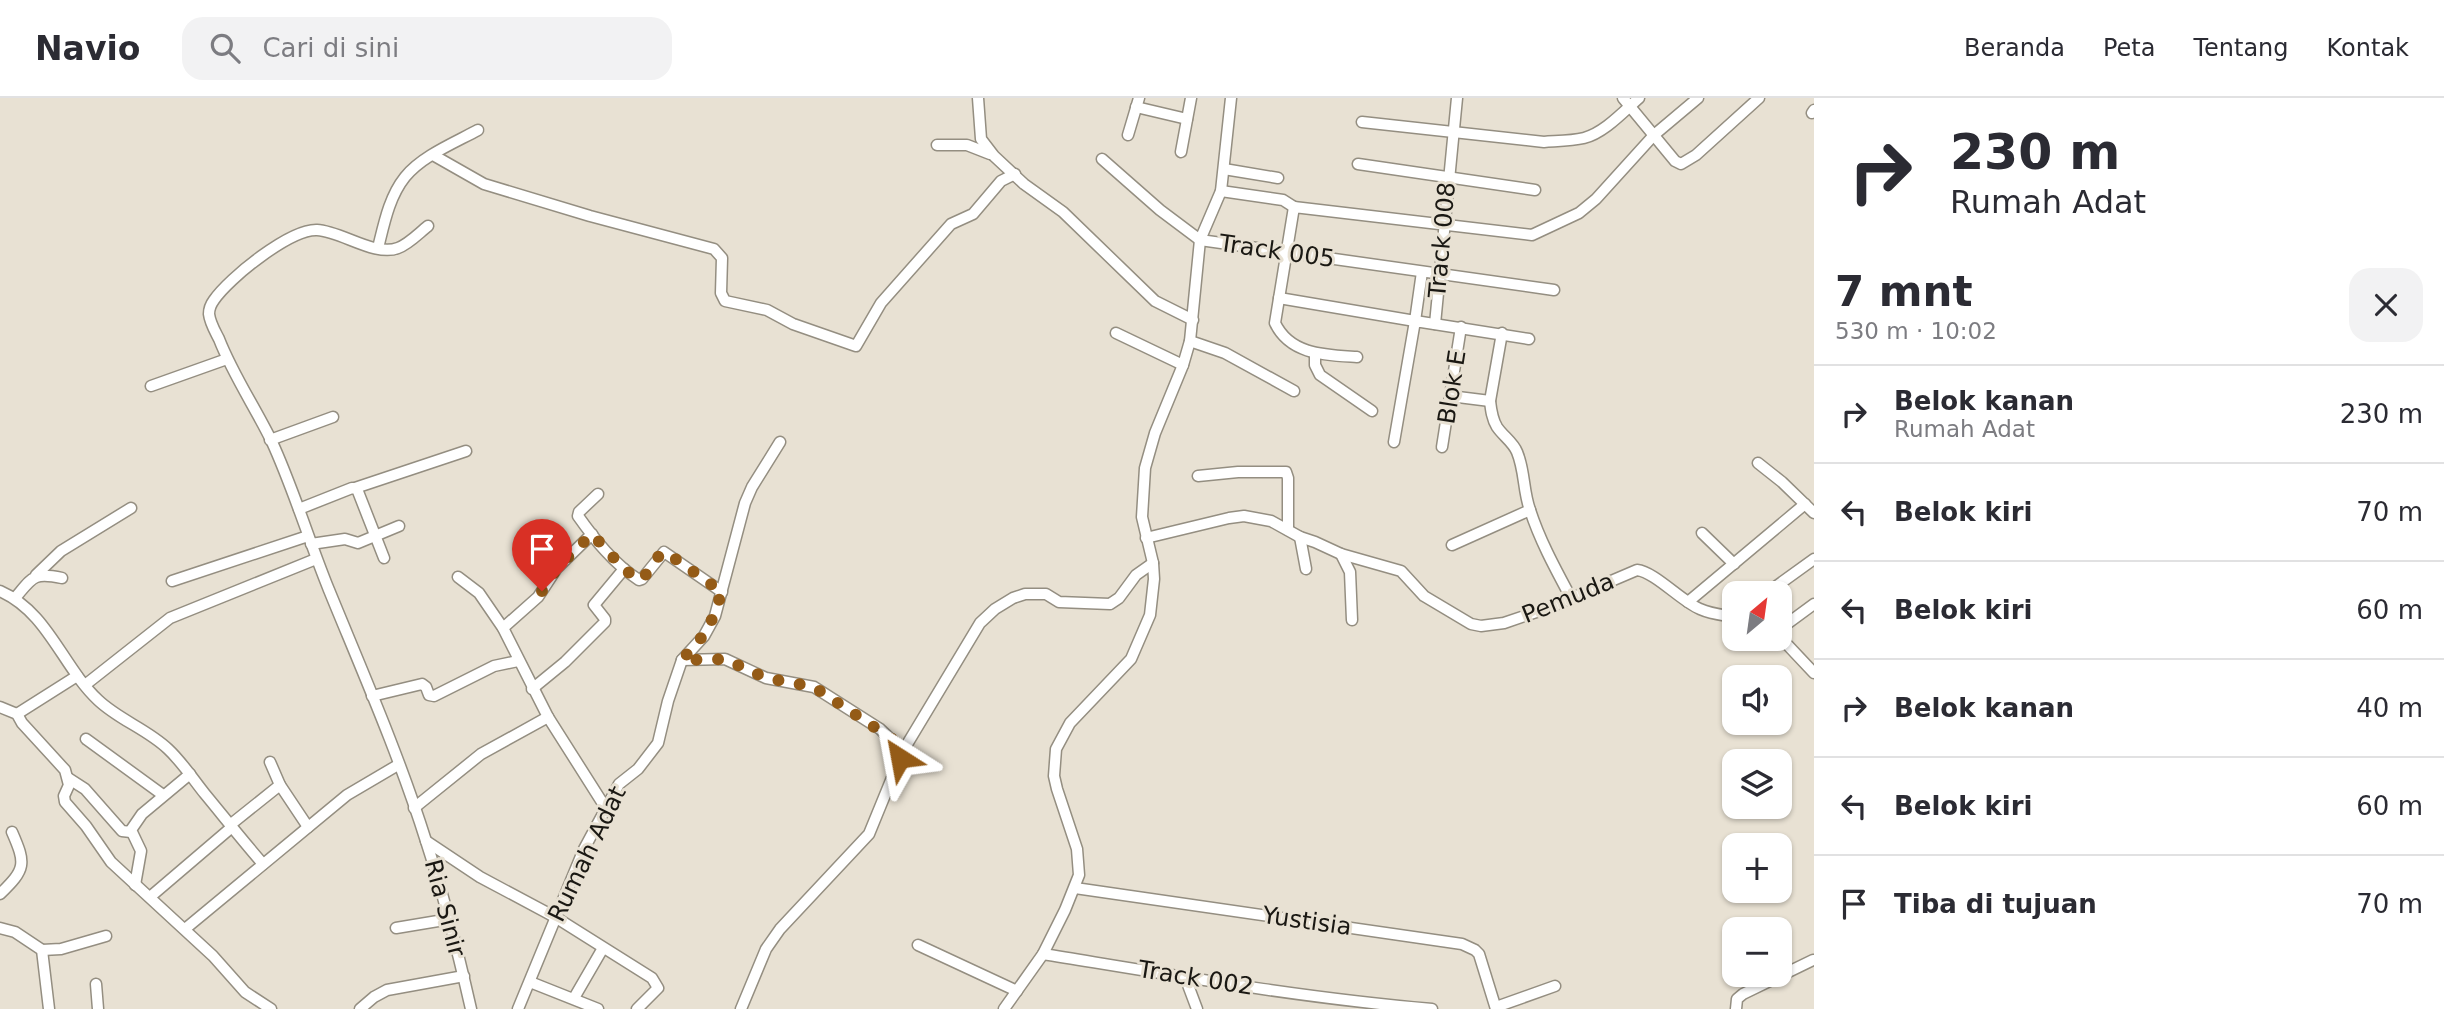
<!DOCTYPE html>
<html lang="id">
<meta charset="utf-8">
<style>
:root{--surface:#fff;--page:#f2f2f3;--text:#2b2b33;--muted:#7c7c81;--line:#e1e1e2}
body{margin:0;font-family:"DejaVu Sans",sans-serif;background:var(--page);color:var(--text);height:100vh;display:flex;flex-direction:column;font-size:26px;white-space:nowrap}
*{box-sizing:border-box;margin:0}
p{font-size:23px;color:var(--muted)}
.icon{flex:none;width:38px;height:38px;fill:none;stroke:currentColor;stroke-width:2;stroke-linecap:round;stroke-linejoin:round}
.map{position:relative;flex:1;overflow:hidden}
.side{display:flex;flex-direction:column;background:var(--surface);width:630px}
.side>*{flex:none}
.top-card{background:#fff;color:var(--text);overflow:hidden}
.needle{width:46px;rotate:29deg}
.controls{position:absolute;left:1722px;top:483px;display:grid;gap:14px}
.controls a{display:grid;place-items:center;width:70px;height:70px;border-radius:14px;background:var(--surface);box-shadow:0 2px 5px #0004;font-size:35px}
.pin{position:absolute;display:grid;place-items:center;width:60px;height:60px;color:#fff;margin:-72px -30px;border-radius:50% 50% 50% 0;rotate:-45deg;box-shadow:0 0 7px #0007}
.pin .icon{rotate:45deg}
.me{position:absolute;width:77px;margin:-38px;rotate:326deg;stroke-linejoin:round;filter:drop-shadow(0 0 5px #0008)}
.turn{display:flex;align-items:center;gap:24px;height:147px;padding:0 21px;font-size:32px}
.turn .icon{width:91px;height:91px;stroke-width:2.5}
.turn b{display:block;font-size:49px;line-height:60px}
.round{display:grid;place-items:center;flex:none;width:74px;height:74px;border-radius:21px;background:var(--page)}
.head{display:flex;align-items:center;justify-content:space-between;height:119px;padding:0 21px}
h1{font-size:42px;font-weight:700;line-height:52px}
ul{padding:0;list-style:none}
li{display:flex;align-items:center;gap:21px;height:98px;padding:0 21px;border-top:2px solid var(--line)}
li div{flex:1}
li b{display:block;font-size:26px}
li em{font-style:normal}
header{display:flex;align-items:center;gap:42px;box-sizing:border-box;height:98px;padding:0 35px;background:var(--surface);border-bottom:2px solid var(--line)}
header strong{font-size:33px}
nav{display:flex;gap:38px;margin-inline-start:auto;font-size:24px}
.search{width:490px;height:63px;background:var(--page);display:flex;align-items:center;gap:18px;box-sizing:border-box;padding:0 24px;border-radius:21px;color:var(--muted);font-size:26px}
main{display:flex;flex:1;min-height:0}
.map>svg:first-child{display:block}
</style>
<header>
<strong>Navio</strong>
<div class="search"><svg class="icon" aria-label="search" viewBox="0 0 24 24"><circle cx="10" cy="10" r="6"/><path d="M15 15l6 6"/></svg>Cari di sini</div>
<nav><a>Beranda</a><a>Peta</a><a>Tentang</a><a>Kontak</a></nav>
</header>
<main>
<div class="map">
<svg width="1814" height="911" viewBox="0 0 1814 911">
<rect width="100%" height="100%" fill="#e8e1d3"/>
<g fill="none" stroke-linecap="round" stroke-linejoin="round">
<g stroke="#948e81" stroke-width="13">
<g id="minor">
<polyline points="978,0 981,41 994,58 1024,86 1063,114 1155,203 1193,222"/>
<polyline points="1623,0 1675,63 1681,66 1696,57 1759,0"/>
<polyline points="1136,9 1187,21"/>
<polyline points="1812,15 1814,12"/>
<path d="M1362,24L1544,44C1557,43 1571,43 1584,40C1604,35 1623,14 1639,0"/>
<polyline points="1128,37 1139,0"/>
<polyline points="937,47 967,47 990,56"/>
<polyline points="1181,54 1191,0"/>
<polyline points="433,57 484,86 590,118 714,151 722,160 721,195 725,203 767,212 793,226 856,248 881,205 951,126 973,116 1001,83 1015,76"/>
<polyline points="1102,61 1160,112 1200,142 1554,192"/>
<polyline points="1358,66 1535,92"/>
<polyline points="1224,71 1278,80"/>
<polyline points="1221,93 1283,102 1294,109"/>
<path d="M428,128C419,135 409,146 398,150C375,159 341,133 317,132C290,131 229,180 214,202C211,206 209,211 209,216C210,225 215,233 219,241C233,277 255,309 272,344C294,392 309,443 329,492C363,575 399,657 426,743C444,798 458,854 471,911"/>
<path d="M378,150C384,126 389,99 405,79C422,58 454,45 478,32"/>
<polyline points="1279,200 1415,223 1422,174"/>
<polyline points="1435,226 1457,0"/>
<polyline points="1116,235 1183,267"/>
<path d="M1502,235L1490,303C1491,312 1492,321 1497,329C1503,338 1513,344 1517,354C1525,373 1523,393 1530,412C1540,443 1556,472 1571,500"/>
<polyline points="1190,243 1225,255 1294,293"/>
<polyline points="1315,255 1315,267 1320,277 1372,313"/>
<path d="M1357,259C1326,257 1290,257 1275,225L1294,109L1532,137L1579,115L1596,101L1654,37L1698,0"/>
<polyline points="151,288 227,261"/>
<polyline points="1450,298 1490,303"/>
<polyline points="270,342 333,319"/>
<polyline points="1394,344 1415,223 1529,241"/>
<polyline points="1442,349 1461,229"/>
<polyline points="1758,365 1782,384 1814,415"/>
<polyline points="1198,378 1238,374 1286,374 1288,380 1288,432"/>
<polyline points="355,390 466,353"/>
<path d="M598,396L579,414L578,418C595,442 614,466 639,482L642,481L664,454L722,494"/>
<polyline points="299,411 352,390 357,391 384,460"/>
<polyline points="1702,435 1734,466"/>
<polyline points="1300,439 1306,471"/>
<path d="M1146,440L1229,420L1244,418L1271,423L1300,439L1315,444L1341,456L1401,473L1424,498L1471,526L1481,528L1504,525L1548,510L1637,472C1655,474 1681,503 1700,511C1711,516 1723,517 1734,519"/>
<polyline points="311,446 345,441 358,445 399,428"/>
<polyline points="1452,447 1530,412"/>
<polyline points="1341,456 1350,474 1352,522"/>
<polyline points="36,477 61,453 131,410"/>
<polyline points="458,479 479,495 503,530 548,619 607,712"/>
<polyline points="172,483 308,438"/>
<path d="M0,493C48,514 62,568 98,602C119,622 147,631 168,651C182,664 193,681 205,696C224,719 243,743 263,766"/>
<polyline points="1767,495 1814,461"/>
<path d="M15,500C33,479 33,474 62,480"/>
<polyline points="1688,504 1805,406"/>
<polyline points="503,530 538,499 557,470 592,436"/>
<polyline points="1780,531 1814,506"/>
<polyline points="1780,539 1814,575"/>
<polyline points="682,562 725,561 766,580 814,589 880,631 903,653 869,736 780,831 766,851 741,911"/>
<polyline points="85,587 170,520 316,461"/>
<polyline points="532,591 565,564 605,524 605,521 594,507 624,471"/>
<polyline points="372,598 422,586 426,589 429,597 434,598 494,568 518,563"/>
<polyline points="0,609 17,616 22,625 65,672 69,687 64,698 65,704 86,728 111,764 213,858 245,894 271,911"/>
<polyline points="17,616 77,578"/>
<polyline points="86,641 163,697"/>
<polyline points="903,653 980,525 995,511 1013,500 1025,496 1046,496 1059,504 1110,506 1119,500 1136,477 1153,465"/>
<polyline points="270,664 280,687 308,729"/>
<polyline points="68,680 85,691 122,733 131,734"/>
<polyline points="414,710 481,656 548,619"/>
<polyline points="230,727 280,687"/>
<polyline points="426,743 480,779 555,819 652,880 658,890 637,911"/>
<polyline points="135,787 141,753 131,732 142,716 190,676"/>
<polyline points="1075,790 1462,846 1475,852 1479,856 1496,911"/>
<path d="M0,796C26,771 26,766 12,734"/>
<polyline points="150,799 232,729"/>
<polyline points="0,830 15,834 42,852 49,911"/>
<polyline points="396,830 450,821"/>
<polyline points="185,831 347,697 398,667"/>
<polyline points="918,847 1017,893"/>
<polyline points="42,852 61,851 106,838"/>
<path d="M1043,856C1172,877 1302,900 1432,911"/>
<polyline points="1185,879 1197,911"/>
<polyline points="530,884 598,911"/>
<polyline points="96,886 98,911"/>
<polyline points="574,900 603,850"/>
<polyline points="1496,909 1555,888"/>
<polyline points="360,911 374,899 387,892 464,878"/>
<polyline points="518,911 584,751 619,686 638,671 658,645 668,603 682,562 704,538 715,518 745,405 752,389 780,344"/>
<polyline points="1004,911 1043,856 1065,812 1079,777 1077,751 1057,691 1054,678 1056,651 1070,625 1131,561 1150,517 1154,481 1153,465 1142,419 1145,370 1155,335 1183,267 1190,243 1200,142 1221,93 1231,0"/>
<polyline points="1736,911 1737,901 1743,896 1813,862"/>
</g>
</g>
<use href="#minor" stroke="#fff" stroke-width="10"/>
</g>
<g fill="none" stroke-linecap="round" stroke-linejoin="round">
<polyline stroke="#945b17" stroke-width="12" stroke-dasharray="0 21.6" points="542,493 557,470 592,436 624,471 639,482 644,479 661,455 667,455 722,494 708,532 682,562 725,561 766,580 814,589 895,643 903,653 900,660"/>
</g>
<g text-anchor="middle" stroke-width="6" stroke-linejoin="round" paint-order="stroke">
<g font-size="24" fill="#1a1813" stroke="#e8e1d3">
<text transform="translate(1442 142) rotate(-85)" y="8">Track 008</text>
<text transform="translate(1277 153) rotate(8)" y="8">Track 005</text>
<text transform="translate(1452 289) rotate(-81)" y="8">Blok E</text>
<text transform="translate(1568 500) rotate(-22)" y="8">Pemuda</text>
<text transform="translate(587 756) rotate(-64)" y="8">Rumah Adat</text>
<text transform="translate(445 810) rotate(75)" y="8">Ria Sinir</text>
<text transform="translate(1307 823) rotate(8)" y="8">Yustisia</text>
<text transform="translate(1196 880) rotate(9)" y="8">Track 002</text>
</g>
</g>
</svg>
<div class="controls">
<a><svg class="needle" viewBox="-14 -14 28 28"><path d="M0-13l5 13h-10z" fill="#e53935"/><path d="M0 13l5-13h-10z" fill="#7c7c81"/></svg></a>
<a><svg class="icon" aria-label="sound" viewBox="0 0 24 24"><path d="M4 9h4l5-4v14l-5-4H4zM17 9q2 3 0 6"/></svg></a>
<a><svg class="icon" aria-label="layers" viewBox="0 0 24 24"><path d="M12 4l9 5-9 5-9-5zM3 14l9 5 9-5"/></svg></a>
<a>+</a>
<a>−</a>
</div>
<div class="pin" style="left:542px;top:493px;background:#d93025"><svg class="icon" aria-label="arrive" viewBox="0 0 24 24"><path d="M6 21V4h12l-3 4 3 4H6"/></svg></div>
<svg class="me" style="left:900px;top:660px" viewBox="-20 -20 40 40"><path d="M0-17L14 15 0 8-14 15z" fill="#945b17" stroke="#fff" stroke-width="4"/></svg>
</div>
<section class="side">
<div class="top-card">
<div class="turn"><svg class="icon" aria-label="right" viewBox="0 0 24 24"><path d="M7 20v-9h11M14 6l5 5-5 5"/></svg><div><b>230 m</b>Rumah Adat</div></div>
</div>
<div class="head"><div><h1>7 mnt</h1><p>530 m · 10:02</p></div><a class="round"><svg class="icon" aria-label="close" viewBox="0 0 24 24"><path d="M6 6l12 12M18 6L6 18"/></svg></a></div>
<ul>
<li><svg class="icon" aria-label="right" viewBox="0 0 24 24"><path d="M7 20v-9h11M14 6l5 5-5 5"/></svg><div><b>Belok kanan</b><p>Rumah Adat</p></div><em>230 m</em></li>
<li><svg class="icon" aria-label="left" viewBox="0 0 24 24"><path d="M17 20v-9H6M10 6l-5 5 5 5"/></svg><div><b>Belok kiri</b></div><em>70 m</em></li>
<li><svg class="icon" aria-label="left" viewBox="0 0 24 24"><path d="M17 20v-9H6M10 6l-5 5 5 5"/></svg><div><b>Belok kiri</b></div><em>60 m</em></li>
<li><svg class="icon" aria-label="right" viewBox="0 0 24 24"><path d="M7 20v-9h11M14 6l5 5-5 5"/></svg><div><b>Belok kanan</b></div><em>40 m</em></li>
<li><svg class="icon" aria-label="left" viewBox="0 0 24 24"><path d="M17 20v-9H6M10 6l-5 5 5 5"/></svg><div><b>Belok kiri</b></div><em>60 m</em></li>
<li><svg class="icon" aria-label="arrive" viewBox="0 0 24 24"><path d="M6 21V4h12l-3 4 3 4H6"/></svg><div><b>Tiba di tujuan</b></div><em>70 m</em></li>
</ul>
</section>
</main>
